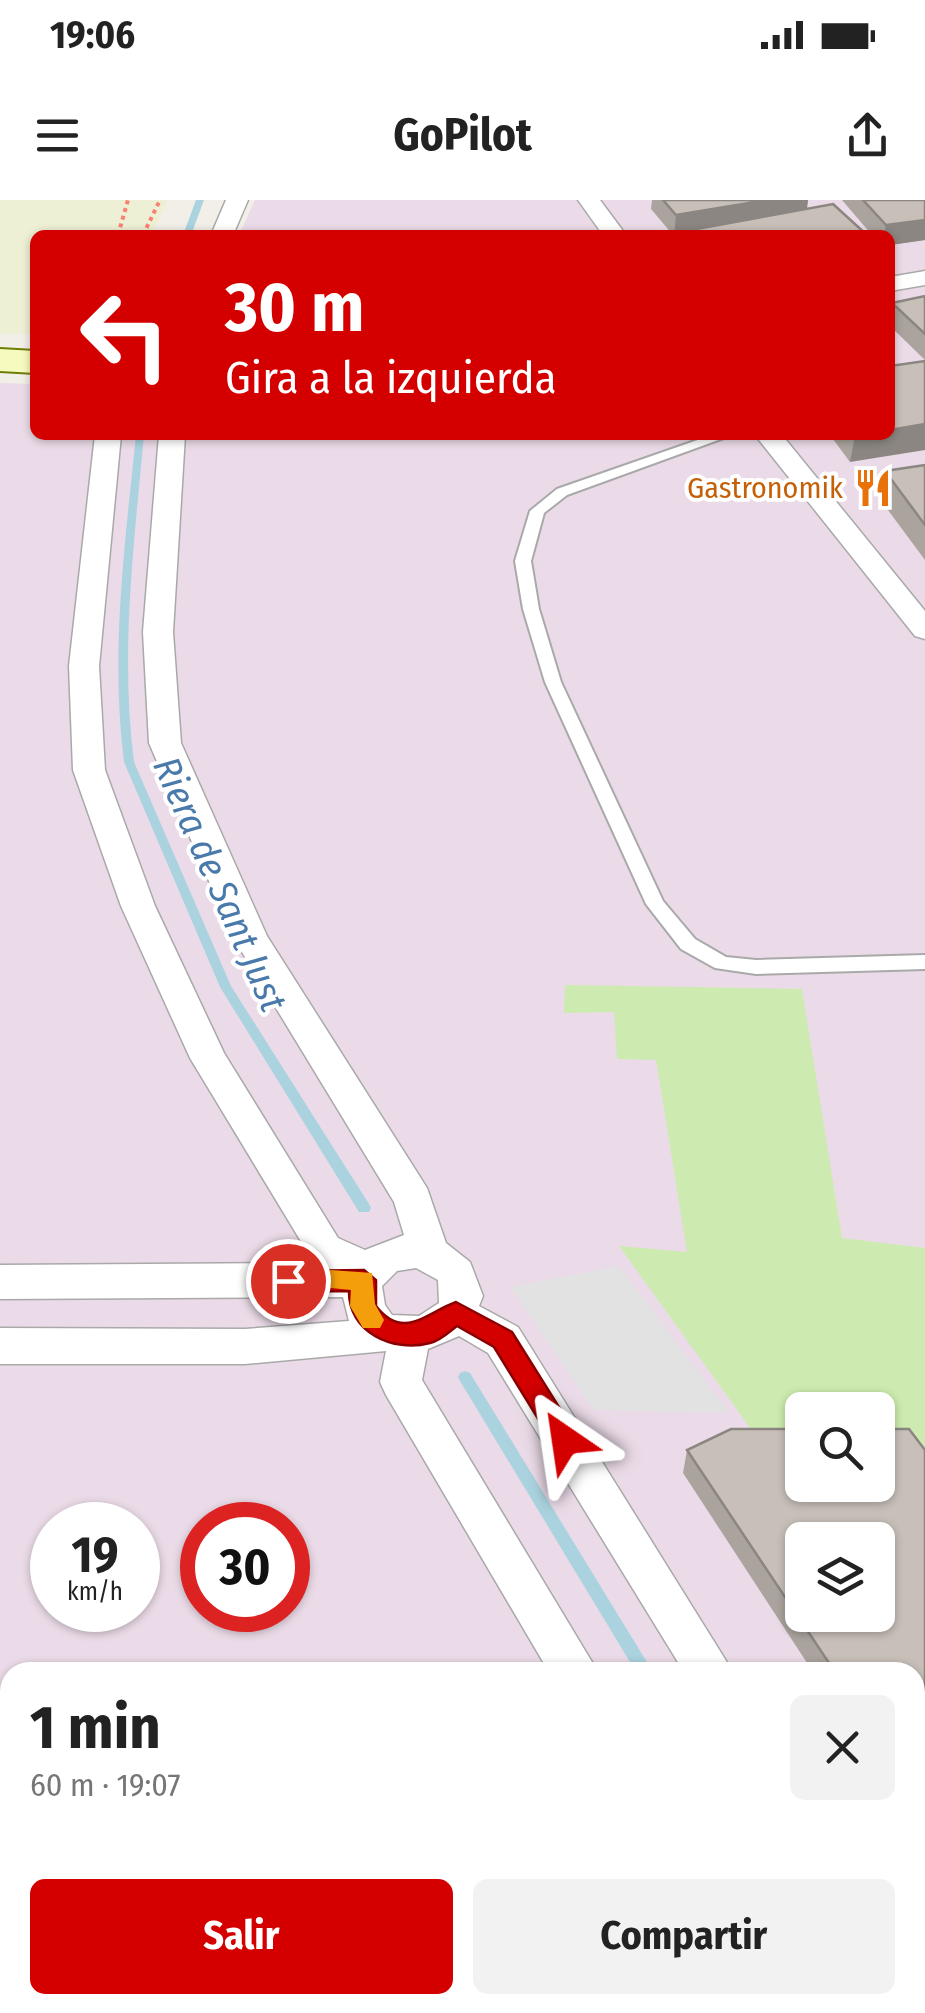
<!DOCTYPE html>
<html lang="es">
<meta charset="utf-8">
<style>
:root{--surface:#fff;--page:#f2f2f2;--text:#222;--muted:#767676;--accent:#d40000}
body{margin:0;font-family:"Fira Sans Condensed",sans-serif;background:var(--page);color:var(--text);height:100vh;display:flex;flex-direction:column;font-size:38px;white-space:nowrap}
*{box-sizing:border-box;margin:0}
p{font-size:32px;color:var(--muted)}
.icon{flex:none;width:55px;height:55px;fill:none;stroke:currentColor;stroke-width:2;stroke-linecap:round;stroke-linejoin:round}
.map{position:relative;flex:1;overflow:hidden}
.drawer{position:absolute;left:0px;top:1462px;width:925px;height:352px;display:flex;flex-direction:column;background:var(--surface);border-radius:30px 30px 0 0;box-shadow:0 2px 8px #0004}
.drawer>*{flex:none}
.guide{position:absolute;left:30px;top:30px;width:865px;height:210px;border-radius:15px;box-shadow:0 2px 8px #0004;background:#d40000;color:#fff;overflow:hidden}
.buttons{position:absolute;left:785px;top:1192px;display:grid;gap:20px}
.buttons a{display:grid;place-items:center;width:110px;height:110px;border-radius:15px;background:var(--surface);box-shadow:0 2px 8px #0004;font-size:50px}
.speed{position:absolute;left:30px;top:1302px;display:flex;gap:20px;font-size:50px;font-weight:700;text-align:center}
.speed>*{display:grid;place-content:center;width:130px;height:130px;border-radius:50%;background:var(--surface);box-shadow:0 2px 8px #0004;line-height:1}
.speed small{font-size:25px;font-weight:400}
.speed .limit{border:15px solid #d22;background:#fff;color:#111}
.pin{position:absolute;display:grid;place-items:center;width:85px;height:85px;color:#fff;margin:-42px;border:5px solid #fff;border-radius:50%;box-shadow:0 2px 10px #0007}
.me{position:absolute;width:110px;margin:-55px;rotate:328deg;stroke-linejoin:round;filter:drop-shadow(0 0 8px #0008)}
.turn{display:flex;align-items:center;gap:35px;height:210px;padding:0 30px;font-size:45px}
.turn .icon{width:130px;height:130px;stroke-width:2.5}
.turn b{display:block;font-size:70px;line-height:85px}
.round{display:grid;place-items:center;flex:none;width:105px;height:105px;border-radius:15px;background:var(--page)}
.summary{display:flex;align-items:center;justify-content:space-between;height:170px;padding:0 30px}
h1{font-size:60px;font-weight:700;line-height:75px}
.action{display:flex;gap:20px;margin-top:auto;padding:20px 30px}
.action a{flex:1;height:115px;border-radius:15px;background:var(--accent);color:#fff;font-size:40px;font-weight:700;line-height:115px;text-align:center}
.action a+a{background:var(--page);color:var(--text)}
.status{display:flex;justify-content:space-between;align-items:center;height:70px;padding:0 50px;background:var(--surface);direction:ltr}
.status svg{height:28px;fill:currentColor}
header{display:flex;justify-content:space-between;align-items:center;height:130px;padding:0 30px;background:var(--surface);font-size:45px;font-weight:700}
.map>svg:first-child{display:block}
</style>
<div class="status"><b>19:06</b><svg viewBox="0 0 49 12"><path d="M0 12V9h3v3zM5 12V6h3v6zM10 12V3h3v9zM15 12V0h3v12zM26 1h20v11H26zM47 4h2v5h-2z"/></svg></div>
<header><svg class="icon" aria-label="menu" viewBox="0 0 24 24"><path d="M4 6h16M4 12h16M4 18h16"/></svg>GoPilot<svg class="icon" aria-label="share" viewBox="0 0 24 24"><path d="M12 15V3M7 8l5-5 5 5M5 13v7h14v-7"/></svg></header>
<div class="map">
<svg width="925" height="1813" viewBox="0 0 925 1813">
<rect width="100%" height="100%" fill="#f2efe9"/>
<path fill="#ebdbe8" fill-rule="evenodd" d="M255,0H925V1813H0V183L35,184V235H890V35H239ZM802,1210H878V1285H802ZM52,1325H138V1410H52ZM202,1325H288V1410H202ZM802,1340H878V1415H802ZM10,1472H915V1805H10Z"/>
<polygon fill="#eef0d5" points="0,0 168,0 152,35 35,35 35,134 0,134"/>
<polygon fill="#cdebb0" points="565,785 802,789 842,1038 925,1048 925,1266 878,1239 878,1210 802,1210 802,1233 751,1229 619,1046 687,1052 656,860 617,859 614,812 564,813"/>
<polygon fill="#e2e2e2" points="619,1066 729,1213 594,1210 510,1087"/>
<g fill="none" stroke-linecap="round" stroke-linejoin="round">
<g fill="#aad3df" fill-rule="evenodd">
<polygon points="196,0 204,0 191,35 183,35"/>
<path d="M136,235H144C134,344 120,452 134,562L231,786L369,1004L371,1008L369,1012H359L220,787L124,562C110,452 125,344 136,235Z"/>
<polygon points="465,1171 470,1173 653,1472 636,1472 460,1181 458,1177 460,1173"/>
<polygon points="824,1805 843,1805 847,1813 828,1813"/>
</g>
<g stroke="#a9a9a9" stroke-width="4">
<polygon id="lane" points="712,235 732,235 567,295 544,313 531,361 539,409 561,482 663,701 695,739 726,757 756,760 925,755 925,769 756,774 715,768 681,749 646,704 545,482 523,409 515,361 530,311 557,289"/>
</g>
<g stroke="#a9a9a9" stroke-width="3">
<g id="street">
<polygon points="226,0 248,0 233,35 211,35"/>
<polygon points="578,0 600,0 626,35 603,35"/>
<polygon points="925,71 925,85 890,91 890,77"/>
<path d="M95,235H121L99,466L105,570L155,706L224,853L338,1038L365,1050L404,1035L394,1002L234,739L149,543L143,432L159,235H185L173,432L181,543L267,736L427,988L446,1043L470,1062L483,1096L479,1106L518,1127L733,1472H684L488,1153L459,1136L428,1149L422,1180L598,1472H549L386,1195L380,1182L386,1151L245,1164H0V1128L245,1129L349,1121L343,1097L0,1099V1065L314,1063L190,858L121,706L73,570L69,466ZM416,1068L438,1080L439,1103L419,1116L392,1115L385,1105L382,1086L397,1071Z"/>
<polygon points="755,235 782,235 925,411 925,439 915,436"/>
<polygon points="915,1782 925,1787 925,1813 883,1813 880,1805 915,1805"/>
<polygon points="733,1805 786,1805 789,1813 736,1813"/>
</g>
</g>
<g stroke="#707d05" stroke-width="4">
<polygon id="secondary" points="0,149 35,151 35,173 0,171"/>
</g>
<g stroke="#fa8072" stroke-width="4" stroke-dasharray="4 4" stroke-linecap="butt">
<polyline points="118,35 128,0"/>
<polyline points="143,35 160,0"/>
</g>
<use href="#lane" fill="#fff" fill-rule="evenodd"/>
<use href="#street" fill="#fff" fill-rule="evenodd"/>
<use href="#secondary" fill="#f7fabf" fill-rule="evenodd"/>
</g>
<g fill="#aba49e">
<polygon points="652,0 808,0 807,9 867,35 690,35 691,33 673,35 651,9"/>
<polygon points="842,0 925,0 925,40 890,45 890,35 872,35"/>
<polygon points="925,96 925,160 890,126 892,103"/>
<polygon points="830,235 890,235 850,262"/>
<polygon points="925,265 925,360 879,298 885,271"/>
<polygon points="687,1250 925,1250 925,1644 915,1628 915,1472 813,1472 683,1273"/>
</g>
<g fill="#8b8681">
<polygon points="767,0 808,0 806,14 691,30 691,33 674,35 676,15"/>
<polygon points="925,20 925,40 890,45 890,35 884,35 886,25"/>
<polygon points="890,142 895,142 890,163"/>
<polygon points="925,224 925,250 850,262 855,235 890,235 890,230"/>
</g>
<g fill="#c7bfb8" stroke="#8b8681" stroke-width="2.5" fill-rule="evenodd">
<polygon points="663,0 767,0 676,15"/>
<polygon points="863,0 925,0 925,20 886,25"/>
<polygon points="833,4 867,35 696,35 691,30"/>
<polygon points="925,96 925,134 892,103"/>
<polygon points="925,161 925,224 890,230 890,166"/>
<polygon points="925,265 925,325 885,271"/>
<path d="M731,1229H802V1285H878V1229H909L925,1250V1609L915,1594V1472H835L687,1250ZM802,1340H878V1415H802Z"/>
</g>
<path fill="#d40000" stroke="#8a0000" stroke-width="2.5" d="M364,1070L376,1080V1106C403,1141 426,1113 456,1102L512,1132L574,1231L578,1240L574,1248H556L494,1147L457,1126C449,1132 440,1141 430,1143C393,1153 348,1132 349,1091L288,1092L276,1081L288,1071Z"/>
<polygon fill="#f59e0b" points="330,1070 372,1073 375,1104 384,1120 380,1128 363,1128 350,1106 351,1090 321,1087 318,1080 321,1073"/>
<defs>
<g id="restaurant-bare" transform="scale(3)"><path d="M-5-6h1v4h1v-4h1v4h1v-4h1v5L-1.5 .5V6h-2V.5L-5-1ZM5-6V6H3V1.5H1.5Q1.5-4 5-6Z" fill="#e8710a" stroke="#fff" stroke-width="2.5" paint-order="stroke"/></g>
</defs>
<g fill-rule="evenodd">
<use href="#restaurant-bare" x="873" y="288"/>
</g>
<g text-anchor="middle" stroke-width="8" stroke-linejoin="round" paint-order="stroke">
<g font-size="30" fill="#c56008" stroke="#fff" text-anchor="end">
<text x="843" y="298">Gastronomik</text>
</g>
<g font-size="38" font-style="italic" fill="#4a7aab" stroke="#fff">
<text transform="translate(220 684) rotate(66)" y="13">Riera de Sant Just</text>
</g>
</g>
</svg>
<div class="buttons">
<a><svg class="icon" aria-label="search" viewBox="0 0 24 24"><circle cx="10" cy="10" r="6"/><path d="M15 15l6 6"/></svg></a>
<a><svg class="icon" aria-label="layers" viewBox="0 0 24 24"><path d="M12 4l9 5-9 5-9-5zM3 14l9 5 9-5"/></svg></a>
</div>
<div class="speed"><div>19<small>km/h</small></div><div class="limit">30</div></div>
<div class="pin" style="left:288px;top:1081px;background:#d93025"><svg class="icon" aria-label="arrive" viewBox="0 0 24 24"><path d="M6 21V4h12l-3 4 3 4H6"/></svg></div>
<svg class="me" style="left:565px;top:1240px" viewBox="-20 -20 40 40"><path d="M0-17L14 15 0 8-14 15z" fill="#d40000" stroke="#fff" stroke-width="4"/></svg>
<div class="guide">
<div class="turn"><svg class="icon" aria-label="left" viewBox="0 0 24 24"><path d="M17 20v-9H6M10 6l-5 5 5 5"/></svg><div><b>30 m</b>Gira a la izquierda</div></div>
</div>
<section class="drawer">
<div class="summary"><div><h1>1 min</h1><p>60 m · 19:07</p></div><a class="round"><svg class="icon" aria-label="close" viewBox="0 0 24 24"><path d="M6 6l12 12M18 6L6 18"/></svg></a></div>
<div class="action"><a>Salir</a><a>Compartir</a></div>
</section>
</div>
